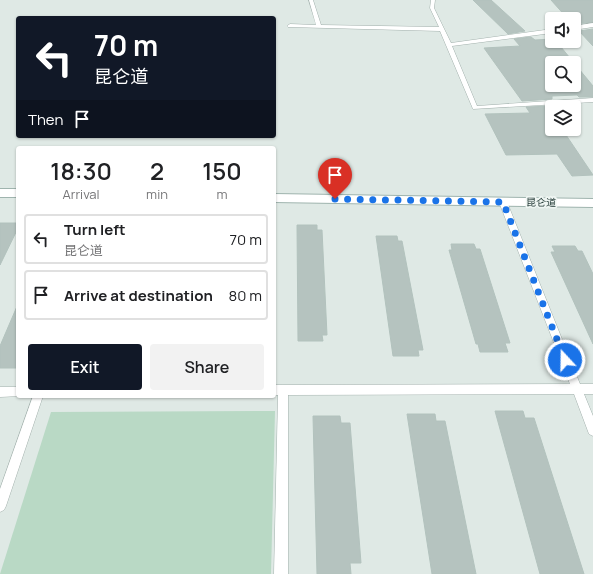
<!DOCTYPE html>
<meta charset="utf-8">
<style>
:root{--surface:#fff;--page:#f2f2f2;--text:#202124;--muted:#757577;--line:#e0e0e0;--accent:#111827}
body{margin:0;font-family:Manrope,"Noto Sans SC",sans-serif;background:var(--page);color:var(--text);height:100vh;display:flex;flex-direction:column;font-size:15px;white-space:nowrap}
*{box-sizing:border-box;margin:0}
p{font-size:13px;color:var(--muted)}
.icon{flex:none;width:22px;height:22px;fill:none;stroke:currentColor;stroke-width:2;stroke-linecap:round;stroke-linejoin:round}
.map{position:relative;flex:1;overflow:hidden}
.drawer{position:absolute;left:16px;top:146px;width:260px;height:252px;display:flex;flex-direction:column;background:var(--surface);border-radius:4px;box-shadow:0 1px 3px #0004}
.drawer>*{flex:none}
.guide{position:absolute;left:16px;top:16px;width:260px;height:122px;border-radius:4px;box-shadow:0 1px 3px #0004;background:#111827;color:#fff;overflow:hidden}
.buttons{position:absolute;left:545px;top:12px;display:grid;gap:8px}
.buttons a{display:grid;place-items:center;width:36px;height:36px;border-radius:4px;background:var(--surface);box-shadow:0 1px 3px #0004;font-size:20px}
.pin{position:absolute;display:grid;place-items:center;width:34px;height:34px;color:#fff;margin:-41px -17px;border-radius:50% 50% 50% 0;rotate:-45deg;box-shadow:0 0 4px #0007}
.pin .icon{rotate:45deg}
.me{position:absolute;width:44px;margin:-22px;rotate:339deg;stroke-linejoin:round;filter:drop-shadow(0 0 3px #0008)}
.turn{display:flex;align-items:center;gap:14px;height:84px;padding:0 12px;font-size:18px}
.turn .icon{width:52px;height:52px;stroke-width:2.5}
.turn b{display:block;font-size:28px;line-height:34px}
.then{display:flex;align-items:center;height:38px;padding:0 12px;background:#0003;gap:8px;font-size:15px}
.eta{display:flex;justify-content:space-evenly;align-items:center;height:68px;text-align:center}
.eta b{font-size:24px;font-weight:600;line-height:28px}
.cta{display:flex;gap:8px;margin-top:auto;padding:8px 12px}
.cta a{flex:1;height:46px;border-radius:4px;background:var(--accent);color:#fff;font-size:16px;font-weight:600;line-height:46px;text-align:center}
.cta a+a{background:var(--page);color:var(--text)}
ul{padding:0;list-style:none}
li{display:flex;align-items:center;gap:12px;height:50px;margin:0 8px 6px;padding:0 4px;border:2px solid var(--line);border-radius:4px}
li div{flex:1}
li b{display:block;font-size:15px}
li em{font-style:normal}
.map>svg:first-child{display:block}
</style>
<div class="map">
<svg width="593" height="574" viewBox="0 0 593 574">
<rect width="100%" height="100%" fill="#dfe9e5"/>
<polygon fill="#b9d9c5" points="275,411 271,574 0,574 51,412"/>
<g fill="#b5c3bf" stroke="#b2c2bd" fill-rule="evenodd">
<polygon points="473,0 491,0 525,31 508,34"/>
<polygon points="551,0 593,0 593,22 574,24 574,19 568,19"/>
<polygon points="593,29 593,46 579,31"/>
<path d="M531,37L535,40L552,39V41H556L593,86V97H579L577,95L552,96V99L522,101L484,48L520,46L514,39ZM552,63H574V85H552Z"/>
<polygon points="552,106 552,129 562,129 593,175 572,176 557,154 506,155 485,114 530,113 526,107"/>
<polygon points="0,223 18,223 18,228 0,265"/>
<polygon points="297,225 317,225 317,230 322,230 327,335 322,335 323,341 298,341"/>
<polygon points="376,236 397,236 398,241 402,241 423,350 418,350 419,356 393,356"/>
<polygon points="451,244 474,244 476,249 480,249 510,343 505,343 508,352 480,352 478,344 476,344 449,250 452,250"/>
<polygon points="552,246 575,246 578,251 582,251 593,274 593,344 551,252 555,252"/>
<polygon points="18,304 18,368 0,368 0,346"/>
<polygon points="495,411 523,411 525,418 534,418 584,574 540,574"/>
<polygon points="407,414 435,414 436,421 445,421 476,574 432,574"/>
<polygon points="313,416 340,416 341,423 350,423 361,563 350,563 351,574 317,574"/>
</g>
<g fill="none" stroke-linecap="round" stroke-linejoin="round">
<g stroke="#a2b0ac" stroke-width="1">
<g id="lane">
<polygon points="309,0 313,0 321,25 439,27 430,8 431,0 435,0 434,8 451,43 552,29 552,33 452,46 477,106 593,98 593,102 473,109 440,31 288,27 287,26 290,24 316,25"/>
<polygon points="593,23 593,27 574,30 574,26"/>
<polygon points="503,199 507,202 580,384 593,384 593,394 584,394 593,416 593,436 589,434 574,394 288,395 288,574 274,574 278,395 274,395 274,385 570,384 499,202"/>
<polygon points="0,387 18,387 18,396 21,396 0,397"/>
<polygon points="33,396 43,396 6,506 4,510 0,512 0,489"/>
</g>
</g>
<g stroke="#9fb4ae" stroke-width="2">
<g id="secondary">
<rect x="0" y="189" width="18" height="8"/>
<polygon points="274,194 593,199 593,207 274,202"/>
</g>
</g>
<use href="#lane" fill="#fff" fill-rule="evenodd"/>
<use href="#secondary" fill="#fff" fill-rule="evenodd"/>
</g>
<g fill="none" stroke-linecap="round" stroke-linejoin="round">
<polyline stroke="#1a73e8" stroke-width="7" stroke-dasharray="0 12.6" points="335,199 503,202 565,360"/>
</g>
<g text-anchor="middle" stroke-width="3.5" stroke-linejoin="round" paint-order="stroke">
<g font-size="10" fill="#213734" stroke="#eff6f3">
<text transform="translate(541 202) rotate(1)" y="4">昆仑道</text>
</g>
</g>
</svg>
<div class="buttons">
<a><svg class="icon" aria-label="sound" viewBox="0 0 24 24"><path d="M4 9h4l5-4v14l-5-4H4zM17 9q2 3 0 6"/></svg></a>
<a><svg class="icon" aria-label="search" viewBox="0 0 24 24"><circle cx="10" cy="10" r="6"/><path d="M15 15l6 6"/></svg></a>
<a><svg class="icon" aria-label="layers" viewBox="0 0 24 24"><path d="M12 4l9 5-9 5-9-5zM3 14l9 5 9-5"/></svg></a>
</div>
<div class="pin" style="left:335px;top:199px;background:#d93025"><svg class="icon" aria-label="arrive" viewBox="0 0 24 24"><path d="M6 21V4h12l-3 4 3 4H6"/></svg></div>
<svg class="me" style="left:565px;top:360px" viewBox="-20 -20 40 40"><circle r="17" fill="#1a73e8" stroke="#fff" stroke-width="3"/><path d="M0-11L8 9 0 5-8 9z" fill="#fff"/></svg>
<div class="guide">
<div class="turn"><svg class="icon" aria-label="left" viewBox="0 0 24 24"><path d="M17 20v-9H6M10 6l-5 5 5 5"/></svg><div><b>70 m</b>昆仑道</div></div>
<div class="then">Then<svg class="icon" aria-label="arrive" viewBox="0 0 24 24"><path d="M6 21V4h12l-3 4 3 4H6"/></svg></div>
</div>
<section class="drawer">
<div class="eta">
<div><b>18:30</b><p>Arrival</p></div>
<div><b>2</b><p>min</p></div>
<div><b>150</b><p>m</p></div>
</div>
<ul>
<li><svg class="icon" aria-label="left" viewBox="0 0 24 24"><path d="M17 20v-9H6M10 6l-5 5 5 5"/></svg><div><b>Turn left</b><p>昆仑道</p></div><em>70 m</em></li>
<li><svg class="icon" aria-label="arrive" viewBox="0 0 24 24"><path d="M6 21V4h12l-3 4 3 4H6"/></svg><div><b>Arrive at destination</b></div><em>80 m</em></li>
</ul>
<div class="cta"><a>Exit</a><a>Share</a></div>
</section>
</div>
